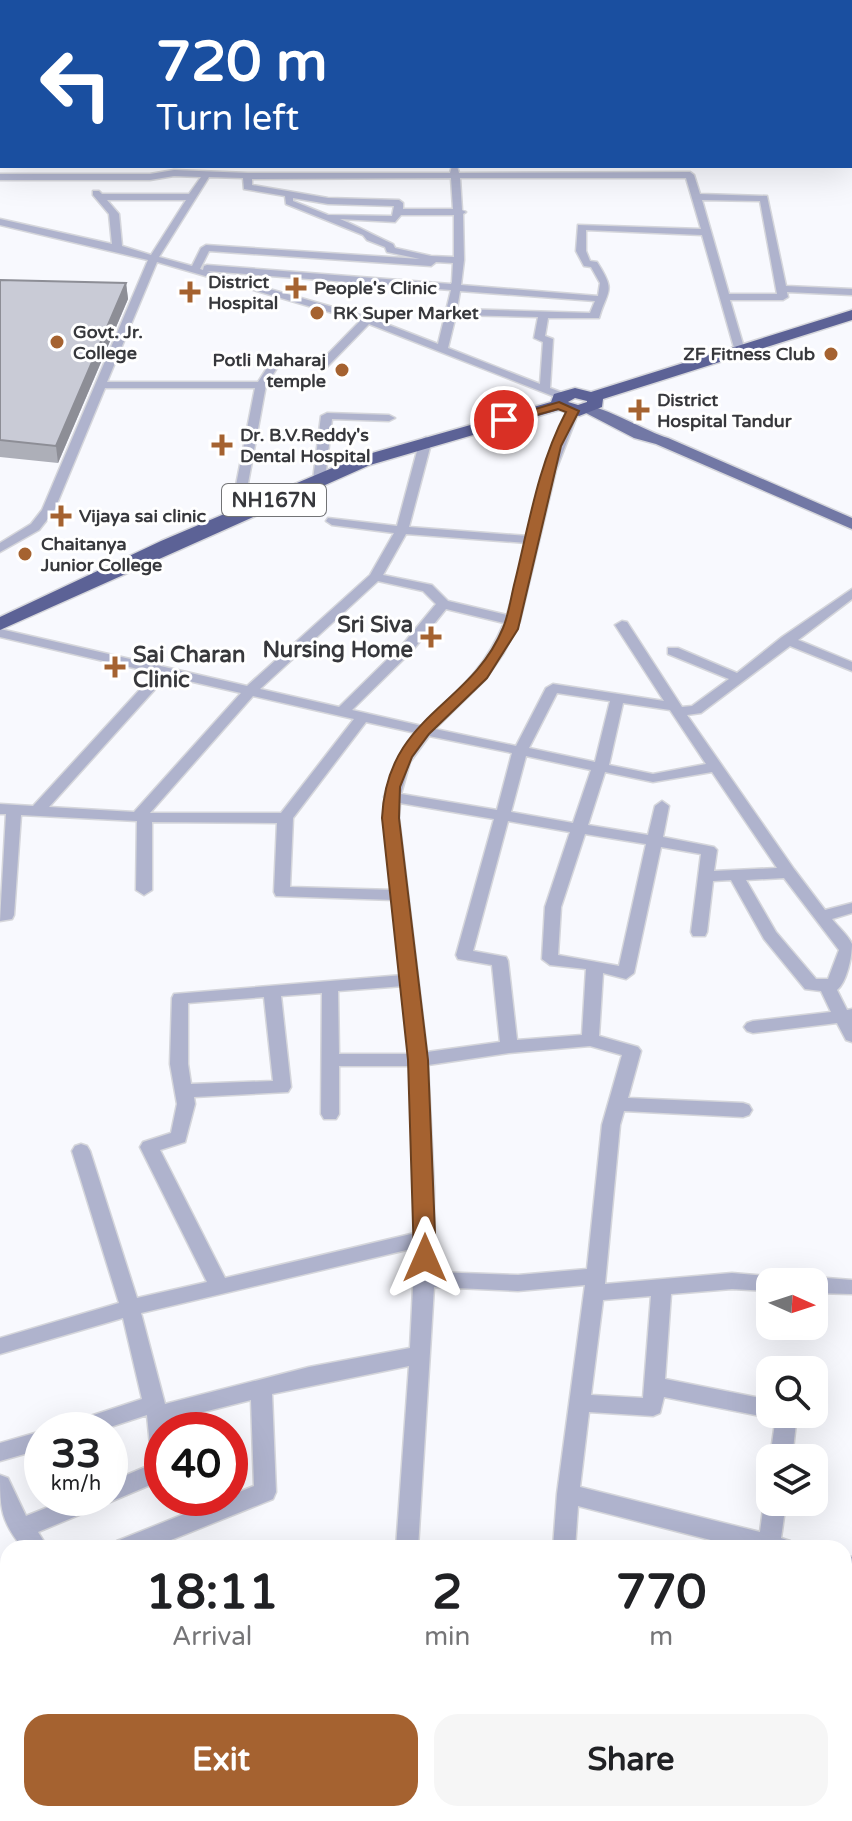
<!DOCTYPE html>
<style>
:root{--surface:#fff;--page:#f6f6f6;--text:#202124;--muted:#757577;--accent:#a56230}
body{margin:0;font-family:"Varela Round",sans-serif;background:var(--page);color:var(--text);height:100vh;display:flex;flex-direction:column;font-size:30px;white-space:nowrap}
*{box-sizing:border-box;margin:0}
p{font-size:26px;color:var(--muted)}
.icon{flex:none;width:44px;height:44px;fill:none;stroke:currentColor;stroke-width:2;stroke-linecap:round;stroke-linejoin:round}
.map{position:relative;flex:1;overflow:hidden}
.drawer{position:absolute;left:0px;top:1540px;width:852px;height:282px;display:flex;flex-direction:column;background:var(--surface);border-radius:24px 24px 0 0;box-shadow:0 8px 32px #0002}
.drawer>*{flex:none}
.top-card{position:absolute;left:0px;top:0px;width:852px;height:168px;box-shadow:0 8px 32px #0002;background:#1a4fa0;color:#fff;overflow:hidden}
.needle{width:52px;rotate:93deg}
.tools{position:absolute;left:756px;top:1268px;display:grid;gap:16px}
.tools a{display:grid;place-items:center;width:72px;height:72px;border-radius:16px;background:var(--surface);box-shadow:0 8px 32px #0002;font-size:40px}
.speed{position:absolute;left:24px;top:1412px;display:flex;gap:16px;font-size:40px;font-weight:700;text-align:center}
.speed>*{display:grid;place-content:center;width:104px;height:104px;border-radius:50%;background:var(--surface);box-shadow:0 8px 32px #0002;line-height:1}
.speed small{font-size:20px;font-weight:400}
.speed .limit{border:12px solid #d22;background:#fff;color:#111}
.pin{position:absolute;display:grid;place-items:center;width:68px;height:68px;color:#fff;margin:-34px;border:4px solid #fff;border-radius:50%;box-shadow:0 2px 8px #0007}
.me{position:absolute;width:88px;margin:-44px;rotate:0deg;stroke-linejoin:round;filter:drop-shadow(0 0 6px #0008)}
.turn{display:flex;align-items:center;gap:28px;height:168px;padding:0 24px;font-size:36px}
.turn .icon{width:104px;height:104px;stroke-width:2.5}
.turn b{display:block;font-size:56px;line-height:68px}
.eta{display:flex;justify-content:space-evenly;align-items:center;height:136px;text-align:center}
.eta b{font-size:48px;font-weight:800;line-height:56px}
.cta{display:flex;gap:16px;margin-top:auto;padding:16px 24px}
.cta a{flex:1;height:92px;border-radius:24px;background:var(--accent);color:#fff;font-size:32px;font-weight:800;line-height:92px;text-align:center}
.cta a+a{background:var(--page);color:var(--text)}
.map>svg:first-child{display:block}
</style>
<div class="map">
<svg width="852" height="1821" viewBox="0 0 852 1821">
<rect width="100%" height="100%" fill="#f8f9fe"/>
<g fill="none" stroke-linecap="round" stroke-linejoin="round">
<g stroke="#d5d6db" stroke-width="3">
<g id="minor">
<polygon points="472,0 478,0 479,2 471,2"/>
<rect x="0" y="38" width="2" height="5"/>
<rect x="850" y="91" width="2" height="4"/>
<rect x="850" y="121" width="2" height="12"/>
<rect x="0" y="127" width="2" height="4"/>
<rect x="850" y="151" width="2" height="6"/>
<path d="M452,166H457L459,173L690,172L694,175L700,194L767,196L786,286L852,289V295L787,292L788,297L783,300H730L745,351L740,354L735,351L702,235L586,230V251L590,261L597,262C617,293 607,289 599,318H548L545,336L553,339L550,388L566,394V398H558L369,324L327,367L279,365L266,385L242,516L236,520L230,516L255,388H105L54,511L39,530L0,552V543L31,524L42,510L148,260L0,225V219L112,244L109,214L93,195V191H99L102,194H189L201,177L174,176L150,180H0V174H150L174,170L248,173H450ZM209,177L243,178L244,189L285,196L286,204L363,235L367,240L385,247L387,252L420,259L206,245L201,248L192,266L159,257ZM451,178L453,209H403V203L399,200L328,198L252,185V179ZM460,178H686L701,229L578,225L576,251L584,266L591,267L600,283L598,296L461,285L464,260L463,214L466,212L462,210ZM293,198L328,204L394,206L392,216L328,215L293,201ZM107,200H186L151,255L122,246L119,214ZM702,200L760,201L777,294H729ZM401,215H454V257L431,256L395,248L393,244C375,236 359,227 340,219L395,222ZM209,251L431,266L436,262L453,263L452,282L451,284L207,265L204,266L203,270L200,269ZM157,262L360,321L320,362L272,360L258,382H107ZM207,271L451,290L438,344L371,318ZM460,291L595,301L590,313L457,309ZM456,315L538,317L534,338L543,342L540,384L448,348Z"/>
<path d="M569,409L579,411L556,470L520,621L503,654L485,680L435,729L516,746L546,688L553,684L664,701L615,625L622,621L627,622L682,707L692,706L729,679L668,654V648H678L737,673L782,637L852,589V599L798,640L852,662V671L790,646L701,713L687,715L794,869L825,910L852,903V913L832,919C837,926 848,935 852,944C852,956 847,982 837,990L847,1010L852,1009V1042L846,1040L837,1023L753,1033L747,1031L744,1027L747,1023L753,1021L831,1012L821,991L805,989L764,939L731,880L713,881L707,932L705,936H693L691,932L701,854L661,847L634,973L626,979L603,973L599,1036L638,1047L641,1051L628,1098L743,1103L749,1105L752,1110L749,1115L743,1117L624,1111L620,1125L605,1284L732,1273L777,1277L779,1282H770V1291L732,1289L671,1294L665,1379L770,1400V1414H797L792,1458H770L776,1416L770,1418L664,1397L660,1413L653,1416L589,1412L580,1487L760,1532L764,1502L770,1494V1502H786L781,1538L790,1541L793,1548H742L578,1506L575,1548H553L557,1494L585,1285L518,1291L434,1287L418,1548H396L409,1366L272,1394L276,1492L273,1499L151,1548H114L117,1541L254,1486L251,1400L168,1421L169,1430H162V1480L110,1502L105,1500L103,1505L38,1532L48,1548H23C1,1522 0,1508 0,1475L8,1478L26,1516L71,1498H110V1482L157,1462L151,1455L147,1415L101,1430H62L66,1424L142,1399L123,1318L0,1354V1338L119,1303L72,1151L75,1146L81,1144L87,1146L90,1151L137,1298L207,1282L140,1147L143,1142L171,1133L177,1104L170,1064L172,998L174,994L403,975L394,900L276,896L274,892L277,823L152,822V890L144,895L136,890L137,821L21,815L14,915L12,919L0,921L6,814H0V804L33,806L155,673L0,637V629L247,686L370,575L394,533L332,525L326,521L328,518L397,526L420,440L426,437L432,440L409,527L528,536L544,470ZM406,534L527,543L507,615L448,601L432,585L383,575ZM378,581L423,591L436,604L403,644L339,707L260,689ZM446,609L504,623C483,672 458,690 422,726L352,710L413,650ZM167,676L241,693L134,812L49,807ZM557,693L610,701L595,762L529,748ZM253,696L354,719L281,813H150ZM623,703L670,710L706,764L653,774L609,765ZM366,722L416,733L396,762L384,797L386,800L383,818L393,890L290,887L293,818ZM429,736L512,753L497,810L401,794L410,762ZM526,756L591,770L573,823L511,812ZM605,772L653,782L712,772L777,868L714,871L717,850L714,847L663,837L669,806L662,801L655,806L648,835L588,825ZM400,803L494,819L456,955L458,959L492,965L500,1042L427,1052L399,818ZM508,821L570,832L545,907L542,959L550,965L586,969L582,1035L517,1040L508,961L506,957L473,951ZM585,834L646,844L619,966L558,955L561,907ZM784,878L839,950L828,979H816L776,932L746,880ZM404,986L410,1054H339L338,991ZM322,993L321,1114L324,1119H336L339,1114V1066H410L415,1233L225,1278L160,1150L185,1142L195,1104L194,1097L288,1092L291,1087L281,996ZM264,997L273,1081L191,1084L188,1064V1003ZM590,1046L622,1055L602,1125L587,1269L518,1275L434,1272V1187L428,1065L509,1053ZM415,1248L410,1348L309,1367L165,1404L141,1313ZM651,1296L643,1398L591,1395L603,1300Z"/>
<polygon points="327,413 389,415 395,418 389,421 332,419 325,480 319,484 313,480 321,416"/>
<polygon points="814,1277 852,1280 852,1294 814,1293 814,1282 806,1282"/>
<polygon points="42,1431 42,1449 0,1461 0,1443"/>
<polygon points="844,1556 852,1557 852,1577 844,1576"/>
<polygon points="150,1814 190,1814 193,1821 147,1821"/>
<polygon points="279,1814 303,1814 302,1821 276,1821"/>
<polygon points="394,1814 418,1814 419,1821 393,1821"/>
<polygon points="766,1814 790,1814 791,1821 765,1821"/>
</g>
</g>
<g stroke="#d5d6db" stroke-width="3">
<path id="major" d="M584,406C598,403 647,432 668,438L852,518V529L656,444L634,438L584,412Z"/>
</g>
<g stroke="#d5d6db" stroke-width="3">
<path id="highway" d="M852,310V320L603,399L602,407L579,416L559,410L370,465L0,630V617L161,541L358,457L551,402L554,394L575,388L591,392ZM575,398L587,401V402L578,405L568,402Z"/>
</g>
<use href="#minor" fill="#afb3cd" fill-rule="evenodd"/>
<use href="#major" fill="#7278a5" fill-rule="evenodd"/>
<use href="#highway" fill="#5c6296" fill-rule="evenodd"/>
</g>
<polygon fill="#adafb8" points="0,280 126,283 128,299 58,463 0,457"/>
<polygon fill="#8d8e96" points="126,283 128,299 58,463 56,446"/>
<polygon fill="#c9cbd6" stroke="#8d8e96" stroke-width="2" points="0,280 126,283 56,446 0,440"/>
<path fill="#a56230" stroke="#6b401f" stroke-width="2" d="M559,402L579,411L561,446L518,629L487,678L429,734L412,757L400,787L399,818L428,1060L436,1258L432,1264H417L414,1258L408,1060L382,818C387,714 470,708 503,628C509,614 511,596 515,581C529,524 538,465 566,412L558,409L504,424L498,420Z"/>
<g fill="#a56230" stroke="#fff" stroke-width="3">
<path d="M292 276h8v8h8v8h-8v8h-8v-8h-8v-8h8z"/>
<path d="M186 280h8v8h8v8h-8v8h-8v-8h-8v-8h8z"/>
<circle cx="317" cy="313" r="8"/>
<circle cx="57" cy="342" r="8"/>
<circle cx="831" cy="354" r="8"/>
<circle cx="342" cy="370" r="8"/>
<path d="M635 398h8v8h8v8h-8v8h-8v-8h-8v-8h8z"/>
<path d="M218 433h8v8h8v8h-8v8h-8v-8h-8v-8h8z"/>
<path d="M57 504h8v8h8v8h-8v8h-8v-8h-8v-8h8z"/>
<circle cx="25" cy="554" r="8"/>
<path d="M427 625h8v8h8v8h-8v8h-8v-8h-8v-8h8z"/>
<path d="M111 655h8v8h8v8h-8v8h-8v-8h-8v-8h8z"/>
</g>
<g text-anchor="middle" stroke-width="6" stroke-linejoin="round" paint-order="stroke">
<g font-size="18" font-weight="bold" fill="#37383c" stroke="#fff" text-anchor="start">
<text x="208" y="288">District<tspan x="208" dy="21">Hospital</tspan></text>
<text x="314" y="294">People's Clinic</text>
<text x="333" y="319">RK Super Market</text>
<text x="73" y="338">Govt. Jr.<tspan x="73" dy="21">College</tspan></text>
<text x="815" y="360" text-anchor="end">ZF Fitness Club</text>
<text x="326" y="366" text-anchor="end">Potli Maharaj<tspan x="326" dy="21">temple</tspan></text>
<text x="657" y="406">District<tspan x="657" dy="21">Hospital Tandur</tspan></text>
<text x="240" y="441">Dr. B.V.Reddy's<tspan x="240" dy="21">Dental Hospital</tspan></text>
<text x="79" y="522">Vijaya sai clinic</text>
<text x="41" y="550">Chaitanya<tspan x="41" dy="21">Junior College</tspan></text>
</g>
<rect fill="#fff" stroke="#737476" stroke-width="2" x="222" y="484" width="104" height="32" rx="6"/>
<g font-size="20" font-weight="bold" fill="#37383c">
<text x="274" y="507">NH167N</text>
</g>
<g font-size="22" font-weight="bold" fill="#37383c" stroke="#fff" text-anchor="end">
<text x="413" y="632">Sri Siva<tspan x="413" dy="25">Nursing Home</tspan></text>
<text x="133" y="662" text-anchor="start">Sai Charan<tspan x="133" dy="25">Clinic</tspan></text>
</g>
</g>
</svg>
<div class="tools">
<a><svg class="needle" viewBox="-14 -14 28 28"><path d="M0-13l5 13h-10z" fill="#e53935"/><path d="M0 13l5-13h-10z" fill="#757577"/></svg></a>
<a><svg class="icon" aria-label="search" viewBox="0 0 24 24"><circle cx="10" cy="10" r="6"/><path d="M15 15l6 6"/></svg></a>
<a><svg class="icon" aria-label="layers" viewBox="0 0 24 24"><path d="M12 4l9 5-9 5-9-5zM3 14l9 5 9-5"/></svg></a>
</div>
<div class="speed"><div>33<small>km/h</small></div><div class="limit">40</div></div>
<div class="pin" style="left:504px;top:420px;background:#d93025"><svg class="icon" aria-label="arrive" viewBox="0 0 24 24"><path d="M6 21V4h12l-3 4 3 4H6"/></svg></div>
<svg class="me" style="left:425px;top:1258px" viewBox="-20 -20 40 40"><path d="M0-17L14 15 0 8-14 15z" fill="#a56230" stroke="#fff" stroke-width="4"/></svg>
<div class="top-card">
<div class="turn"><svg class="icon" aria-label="left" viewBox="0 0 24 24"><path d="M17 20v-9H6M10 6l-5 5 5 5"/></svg><div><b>720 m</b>Turn left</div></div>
</div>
<section class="drawer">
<div class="eta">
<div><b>18:11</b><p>Arrival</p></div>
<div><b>2</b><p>min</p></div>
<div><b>770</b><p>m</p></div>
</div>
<div class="cta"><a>Exit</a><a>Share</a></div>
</section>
</div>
